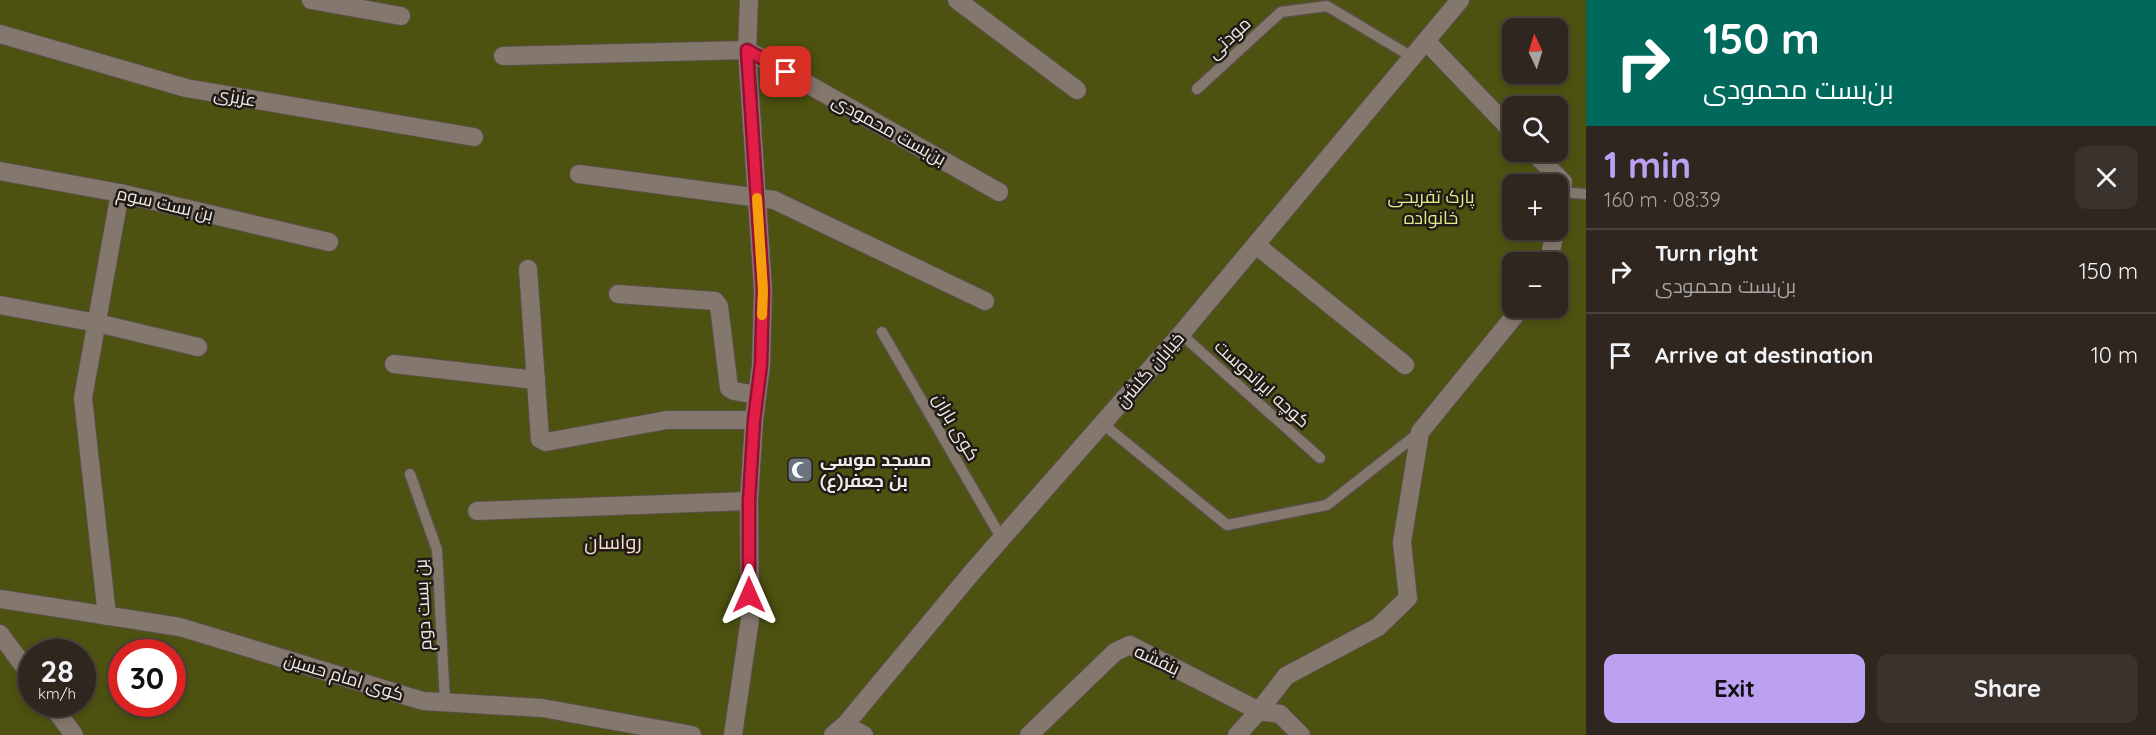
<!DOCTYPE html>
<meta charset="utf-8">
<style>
:root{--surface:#2e261f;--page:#3a322c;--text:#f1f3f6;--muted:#a7a5a4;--line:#49433d;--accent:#bca0f2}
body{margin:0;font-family:Quicksand,Cairo,sans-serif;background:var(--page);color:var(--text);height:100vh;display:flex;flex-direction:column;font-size:22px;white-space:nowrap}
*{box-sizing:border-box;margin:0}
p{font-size:20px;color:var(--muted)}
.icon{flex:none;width:33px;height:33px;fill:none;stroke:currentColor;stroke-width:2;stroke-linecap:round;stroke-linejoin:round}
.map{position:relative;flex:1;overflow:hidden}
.side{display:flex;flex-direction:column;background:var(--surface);width:570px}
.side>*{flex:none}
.banner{background:#00695c;color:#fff;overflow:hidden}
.needle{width:39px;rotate:356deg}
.controls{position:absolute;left:1502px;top:18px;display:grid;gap:12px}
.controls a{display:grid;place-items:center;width:66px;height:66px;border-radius:12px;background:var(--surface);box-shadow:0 3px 9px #0003,0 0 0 2px var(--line);font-size:30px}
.speed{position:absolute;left:18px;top:639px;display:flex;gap:12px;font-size:30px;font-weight:700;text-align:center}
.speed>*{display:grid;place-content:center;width:78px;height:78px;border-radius:50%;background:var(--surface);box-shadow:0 3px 9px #0003,0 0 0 2px var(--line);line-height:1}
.speed small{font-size:15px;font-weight:400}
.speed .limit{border:9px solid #d22;background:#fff;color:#111}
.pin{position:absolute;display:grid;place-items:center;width:51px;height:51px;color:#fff;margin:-26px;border-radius:12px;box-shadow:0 3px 9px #0006}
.me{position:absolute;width:66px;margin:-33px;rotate:0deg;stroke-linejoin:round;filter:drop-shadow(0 0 4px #0008)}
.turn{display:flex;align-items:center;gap:21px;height:126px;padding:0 18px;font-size:27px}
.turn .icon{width:78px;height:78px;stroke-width:2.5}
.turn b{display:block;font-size:42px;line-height:51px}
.round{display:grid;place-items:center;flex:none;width:63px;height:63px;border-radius:12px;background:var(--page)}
.summary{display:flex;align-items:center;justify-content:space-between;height:102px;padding:0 18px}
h1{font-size:36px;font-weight:700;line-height:45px;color:var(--accent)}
.cta{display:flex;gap:12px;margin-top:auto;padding:12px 18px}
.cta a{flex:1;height:69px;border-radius:12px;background:var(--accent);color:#111;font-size:24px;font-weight:700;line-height:69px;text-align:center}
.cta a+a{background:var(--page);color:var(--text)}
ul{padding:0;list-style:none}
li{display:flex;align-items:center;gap:18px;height:84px;padding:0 18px;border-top:2px solid var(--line)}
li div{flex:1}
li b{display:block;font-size:22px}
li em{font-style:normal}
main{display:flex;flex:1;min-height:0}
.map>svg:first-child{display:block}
</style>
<main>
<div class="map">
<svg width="1586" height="735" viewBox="0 0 1586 735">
<rect width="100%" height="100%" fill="#3d3229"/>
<path fill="#4d5210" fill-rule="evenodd" d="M0,0H1586V735H0ZM1512,28H1557V74H1512ZM1512,106H1557V152H1512ZM1512,184H1557V230H1512ZM1512,262H1557V308H1512ZM32,652H82V704H32ZM122,652H172V704H122Z"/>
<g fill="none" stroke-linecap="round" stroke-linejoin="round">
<g stroke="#595049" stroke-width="13">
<g id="service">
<polyline points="1197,89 1281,12 1327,6 1412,57"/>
<polyline points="1561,192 1586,194"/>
<polyline points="882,332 1002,539"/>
<polyline points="1181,334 1320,458"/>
<polyline points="1103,424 1227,525 1327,505 1420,432"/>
<polyline points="410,474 437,550 445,702"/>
</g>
</g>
<g stroke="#595049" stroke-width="20">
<g id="minor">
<polyline points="311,0 401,16"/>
<polyline points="957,0 1077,90"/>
<polyline points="0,34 186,88 474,137"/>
<polyline points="1426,41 1512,131"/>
<polyline points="503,56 747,50 999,192"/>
<polyline points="1533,152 1563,182 1557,216"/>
<polyline points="0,171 120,193 329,242"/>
<polyline points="579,174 774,200 985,301"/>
<polyline points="1256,245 1405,365"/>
<polyline points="1549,262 1555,230"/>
<polyline points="528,269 540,439 546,442 667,420 754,420"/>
<polyline points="618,294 715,301 719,306 729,388 734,391 757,395"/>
<polyline points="0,305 97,323 198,347"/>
<polyline points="394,364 536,380"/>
<polyline points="477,511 749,501"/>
<polyline points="0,599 180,627 423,701 542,708 692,735"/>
<polyline points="107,616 83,398 120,193"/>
<polyline points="845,725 864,735"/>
<polyline points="733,735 750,619 749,501 754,420 761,365 763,290 747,50 749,0"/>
<polyline points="1029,735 1115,652 1130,645 1259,711 1280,714 1301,735"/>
<polyline points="1237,735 1259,711 1286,676 1378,627 1408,598 1402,542 1420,432 1521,308"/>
</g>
</g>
<g stroke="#595049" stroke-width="20">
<polyline id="tertiary" points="833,735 845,725 974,570 1181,334 1460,0"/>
</g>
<g stroke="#595049" stroke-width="20">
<g id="secondary">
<polyline points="0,634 32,677"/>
<polyline points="51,704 74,735"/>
</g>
</g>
<use href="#service" stroke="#84776e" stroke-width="10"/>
<use href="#minor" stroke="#84776e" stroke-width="18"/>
<use href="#tertiary" stroke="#84776e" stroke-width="18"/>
<use href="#secondary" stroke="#84776e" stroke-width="18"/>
</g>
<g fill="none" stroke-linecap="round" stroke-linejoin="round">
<g stroke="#92132f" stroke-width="15">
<polyline id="route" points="749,595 749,501 754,420 761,365 763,290 747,50 786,72"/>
</g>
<use href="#route" stroke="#e11d48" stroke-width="10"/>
<polyline stroke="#f59e0b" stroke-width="10" points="757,198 763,290 762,315"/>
</g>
<defs>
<g id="mosque-square" transform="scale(1.35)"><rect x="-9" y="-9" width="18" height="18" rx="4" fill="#6b7280" stroke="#201b17"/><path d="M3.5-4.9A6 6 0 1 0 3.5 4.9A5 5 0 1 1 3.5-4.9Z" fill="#fff"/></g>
</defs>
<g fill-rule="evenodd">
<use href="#mosque-square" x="800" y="470"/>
</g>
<g text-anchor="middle" stroke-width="5" stroke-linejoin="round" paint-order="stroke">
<g font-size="18" fill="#f1eae5" stroke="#201b17">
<text transform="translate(1229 38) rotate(-43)" y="6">مودتی</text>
<text transform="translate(235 97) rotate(10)" y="6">عزیزی</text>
<text transform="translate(889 130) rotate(29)" y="6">بن‌بست محمودی</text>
<text transform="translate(165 204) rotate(13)" y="6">بن بست سوم</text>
<text transform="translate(1150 370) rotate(-49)" y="6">خیابان گلشن</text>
<text transform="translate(1262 384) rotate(42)" y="6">کوچه ایراندوست</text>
<text transform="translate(956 427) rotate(60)" y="6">کوی باران</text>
<text transform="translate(423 605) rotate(-93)" y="6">بن بست دوم</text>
<text transform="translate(1157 660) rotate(25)" y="6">بنفشه</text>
<text transform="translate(344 677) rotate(17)" y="6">کوی امام حسین</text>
</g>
<g font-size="18" fill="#e0eb8a" stroke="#201b17">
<text x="1431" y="203">پارک تفریحی<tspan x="1431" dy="21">خانواده</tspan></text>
</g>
<g font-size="18" font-weight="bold" fill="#f1eae5" stroke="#201b17" text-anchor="start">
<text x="820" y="466">مسجد موسی<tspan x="820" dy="21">بن جعفر(ع)</tspan></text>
</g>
<g font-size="20" fill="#f7ddc9" stroke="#201b17">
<text x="613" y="549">رواسان</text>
</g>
</g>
</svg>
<div class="controls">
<a><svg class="needle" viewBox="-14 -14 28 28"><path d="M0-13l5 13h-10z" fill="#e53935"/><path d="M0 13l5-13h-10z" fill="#a7a5a4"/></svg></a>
<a><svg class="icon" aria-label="search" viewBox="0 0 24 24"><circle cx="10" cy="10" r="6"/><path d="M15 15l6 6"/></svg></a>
<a>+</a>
<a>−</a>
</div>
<div class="speed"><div>28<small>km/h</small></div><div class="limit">30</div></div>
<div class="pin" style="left:786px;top:72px;background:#d93025"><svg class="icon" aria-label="arrive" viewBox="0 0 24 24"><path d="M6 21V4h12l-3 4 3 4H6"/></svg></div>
<svg class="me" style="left:749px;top:595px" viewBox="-20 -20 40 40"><path d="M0-17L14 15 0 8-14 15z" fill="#e11d48" stroke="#fff" stroke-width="4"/></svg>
</div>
<section class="side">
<div class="banner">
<div class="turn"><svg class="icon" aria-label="right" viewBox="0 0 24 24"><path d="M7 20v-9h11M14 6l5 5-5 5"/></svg><div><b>150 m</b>بن‌بست محمودی</div></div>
</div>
<div class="summary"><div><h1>1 min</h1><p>160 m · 08:39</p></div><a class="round"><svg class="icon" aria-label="close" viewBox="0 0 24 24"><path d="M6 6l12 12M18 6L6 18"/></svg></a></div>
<ul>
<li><svg class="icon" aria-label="right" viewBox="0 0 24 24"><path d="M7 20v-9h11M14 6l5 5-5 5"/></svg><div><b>Turn right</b><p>بن‌بست محمودی</p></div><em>150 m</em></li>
<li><svg class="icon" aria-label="arrive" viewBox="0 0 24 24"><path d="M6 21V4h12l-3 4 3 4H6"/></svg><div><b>Arrive at destination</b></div><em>10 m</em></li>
</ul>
<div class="cta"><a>Exit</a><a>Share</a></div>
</section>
</main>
